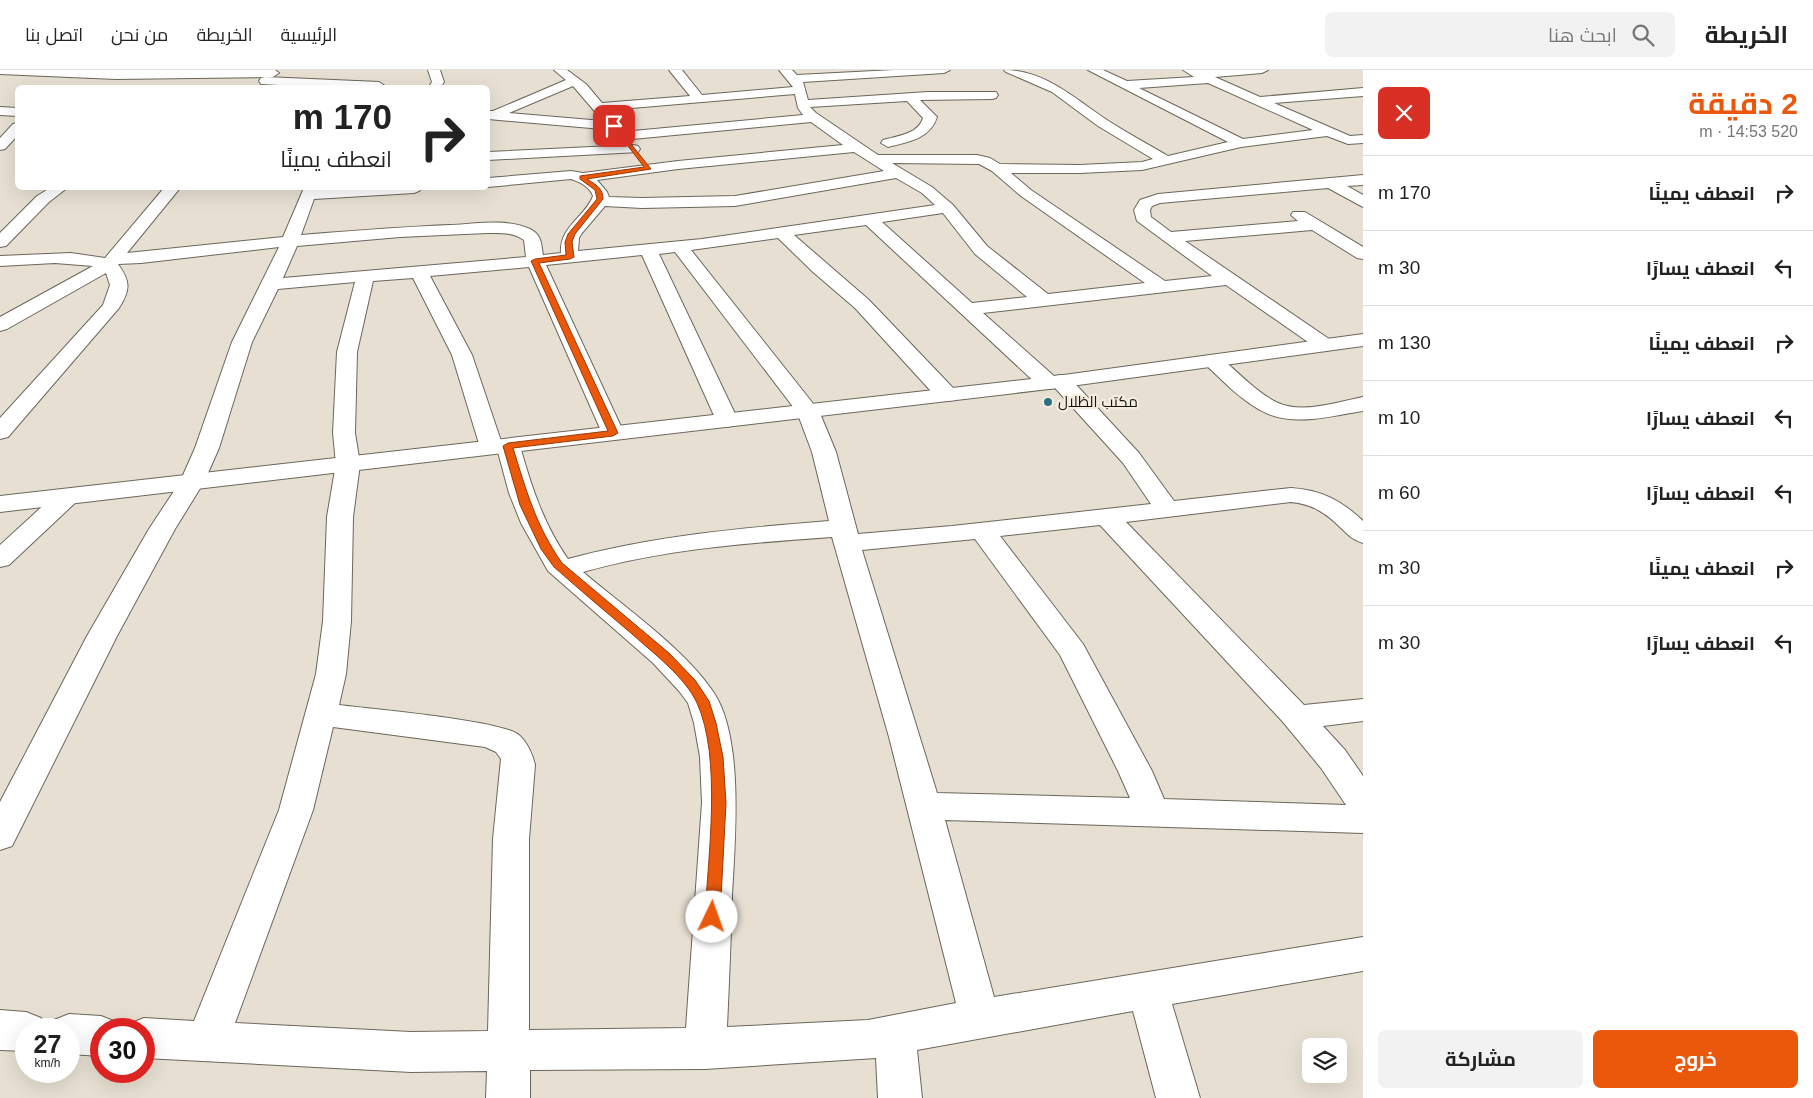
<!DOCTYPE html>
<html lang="ar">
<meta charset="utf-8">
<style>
:root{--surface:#fff;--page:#f2f2f2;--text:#222;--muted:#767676;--line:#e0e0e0;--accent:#ea580c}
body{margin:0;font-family:Arial,Cairo,sans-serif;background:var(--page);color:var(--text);direction:rtl;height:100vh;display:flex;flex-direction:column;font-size:19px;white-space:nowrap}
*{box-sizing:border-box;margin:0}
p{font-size:16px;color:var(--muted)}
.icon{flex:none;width:28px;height:28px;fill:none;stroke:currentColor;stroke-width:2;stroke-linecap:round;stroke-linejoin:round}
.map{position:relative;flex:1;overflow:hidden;direction:ltr}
.side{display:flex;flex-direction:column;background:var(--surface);width:450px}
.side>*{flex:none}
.hud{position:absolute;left:15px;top:15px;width:475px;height:105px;border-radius:8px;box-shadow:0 5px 20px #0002;direction:rtl;background:#fff;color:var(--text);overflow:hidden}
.fabs{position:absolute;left:1302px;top:968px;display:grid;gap:10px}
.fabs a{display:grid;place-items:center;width:45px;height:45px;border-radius:8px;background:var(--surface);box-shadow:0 5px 20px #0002;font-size:25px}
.speed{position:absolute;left:15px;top:948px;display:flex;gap:10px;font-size:25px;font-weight:700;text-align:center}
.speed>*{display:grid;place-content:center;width:65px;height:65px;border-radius:50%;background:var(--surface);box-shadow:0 5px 20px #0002;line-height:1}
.speed small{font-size:12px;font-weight:400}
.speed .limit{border:8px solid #d22;background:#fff;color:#111}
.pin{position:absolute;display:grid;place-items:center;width:42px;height:42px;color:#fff;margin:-21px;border-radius:10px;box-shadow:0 2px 8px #0006}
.me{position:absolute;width:55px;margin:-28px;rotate:3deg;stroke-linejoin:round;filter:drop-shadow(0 0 4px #0008)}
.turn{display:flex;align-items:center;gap:18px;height:105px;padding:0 15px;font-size:22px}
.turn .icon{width:65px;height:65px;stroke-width:2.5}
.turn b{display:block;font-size:35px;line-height:42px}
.round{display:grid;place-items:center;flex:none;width:52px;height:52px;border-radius:8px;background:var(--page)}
.summary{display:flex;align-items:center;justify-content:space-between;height:85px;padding:0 15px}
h1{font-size:30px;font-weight:700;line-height:38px;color:var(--accent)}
.button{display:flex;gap:10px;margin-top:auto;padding:10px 15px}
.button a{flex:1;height:58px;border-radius:8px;background:var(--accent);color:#fff;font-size:20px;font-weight:700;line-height:58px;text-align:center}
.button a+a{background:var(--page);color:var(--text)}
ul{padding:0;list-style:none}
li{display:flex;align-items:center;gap:15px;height:75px;padding:0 15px;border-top:1px solid var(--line)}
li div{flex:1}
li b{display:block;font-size:19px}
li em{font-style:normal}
header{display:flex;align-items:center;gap:30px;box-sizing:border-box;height:70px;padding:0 25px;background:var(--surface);border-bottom:1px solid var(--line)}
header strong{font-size:24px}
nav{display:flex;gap:28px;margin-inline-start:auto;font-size:18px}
.search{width:350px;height:45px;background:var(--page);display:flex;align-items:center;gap:12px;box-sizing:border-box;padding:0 18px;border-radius:8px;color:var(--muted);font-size:19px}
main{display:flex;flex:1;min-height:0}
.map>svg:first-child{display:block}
</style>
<header>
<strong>الخريطة</strong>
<div class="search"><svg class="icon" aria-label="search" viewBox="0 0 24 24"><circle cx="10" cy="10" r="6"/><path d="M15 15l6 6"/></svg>ابحث هنا</div>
<nav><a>الرئيسية</a><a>الخريطة</a><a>من نحن</a><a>اتصل بنا</a></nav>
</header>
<main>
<section class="side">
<div class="summary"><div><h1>2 دقيقة</h1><p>520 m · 14:53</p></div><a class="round" style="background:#d93025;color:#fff"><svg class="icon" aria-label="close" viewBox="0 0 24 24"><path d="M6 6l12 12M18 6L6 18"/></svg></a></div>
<ul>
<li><svg class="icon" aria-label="right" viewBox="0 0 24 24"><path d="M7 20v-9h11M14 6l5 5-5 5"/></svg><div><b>انعطف يمينًا</b></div><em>170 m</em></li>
<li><svg class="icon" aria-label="left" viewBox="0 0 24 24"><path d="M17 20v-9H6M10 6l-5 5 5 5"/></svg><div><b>انعطف يسارًا</b></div><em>30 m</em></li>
<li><svg class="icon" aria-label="right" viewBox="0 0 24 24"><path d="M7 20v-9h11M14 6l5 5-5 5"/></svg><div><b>انعطف يمينًا</b></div><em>130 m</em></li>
<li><svg class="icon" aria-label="left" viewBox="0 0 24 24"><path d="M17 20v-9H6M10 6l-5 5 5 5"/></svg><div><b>انعطف يسارًا</b></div><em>10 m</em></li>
<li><svg class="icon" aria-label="left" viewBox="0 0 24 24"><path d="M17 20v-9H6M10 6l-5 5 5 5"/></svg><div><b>انعطف يسارًا</b></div><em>60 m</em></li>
<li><svg class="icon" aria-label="right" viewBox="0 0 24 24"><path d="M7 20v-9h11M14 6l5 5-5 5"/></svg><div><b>انعطف يمينًا</b></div><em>30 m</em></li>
<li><svg class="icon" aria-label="left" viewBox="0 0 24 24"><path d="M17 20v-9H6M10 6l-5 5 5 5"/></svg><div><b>انعطف يسارًا</b></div><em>30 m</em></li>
</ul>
<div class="button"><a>خروج</a><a>مشاركة</a></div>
</section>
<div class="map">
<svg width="1363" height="1028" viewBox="0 0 1363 1028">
<rect width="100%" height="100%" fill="#e7e0d2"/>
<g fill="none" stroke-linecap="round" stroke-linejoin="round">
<g stroke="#6c665b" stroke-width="2">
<g id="minor">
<polygon points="0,0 275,0 279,3 273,7 116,9 0,4"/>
<polygon points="428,0 440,0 444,12 440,18 428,18 432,12"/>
<path d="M554,0H567L586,14L602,33L690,26L669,0H682L702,25L793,17L779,0H792L797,5L894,0H950L944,3L803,12L808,30L928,22H996L998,25L996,28L992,29L920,30L937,47C930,69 908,72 888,77L881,73L883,70C898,66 918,64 923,48L907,31L810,37L816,43L878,85H977L990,88L1000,94L1080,95L1142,92L1153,89L1098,56L1052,22L1006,2L1004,0C1045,0 1075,29 1107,50C1127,63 1148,74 1168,86L1228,72L1088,0H1103L1127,11L1194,7L1183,0H1268L1262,3L1215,7L1260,27L1363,18V26L1274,33L1350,66L1363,65V73L1348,74L1327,66L1241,77L1142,100L1080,103H1011L1031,120L1165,211L1212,206L1137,151L1134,140L1140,130L1158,124L1363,105V115L1347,116L1363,125V137L1328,118L1160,133L1152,136L1150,140L1151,147L1171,162L1298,151L1291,145L1293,142H1305L1363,177V189L1357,188L1312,160L1185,171L1332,271L1335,275L1332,279L1325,281L1318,279L1226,215L983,243L1054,306L1060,305L1068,306L1139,383L1174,431L1291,418C1321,420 1341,430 1363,451V473C1353,470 1348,465 1340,457C1326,443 1312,434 1291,432L1126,452L1304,635L1363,629V651L1323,656L1345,680L1363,706V763L945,750L994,927L1363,867V901L1172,934L1200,1028H1156L1133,941L917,980L922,1028H878L876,988L705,999L530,1000V1028H486L487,1001L411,1002L144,988V959H127L129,954L144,948L194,951L279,740L316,604L323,551L327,447L336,394L333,363L337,282L355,212L278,219L252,272L219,378L204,412L175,459L117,566L12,776L0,780V732L87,566L149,459L180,412L195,378L232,272L279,177L141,193L118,194C130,211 131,219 119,238L8,367L0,369V348L103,235L110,215L106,203L7,259L0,261V247L93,196L55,193L0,196V186L71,183L105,188L164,118H180L127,183L283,167L304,118H318V120L352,118H422L419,121L414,123L314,129L301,165C350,161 400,157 450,155C475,154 507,148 530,159C542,165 541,174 543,185L561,183C559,157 585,147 593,126C590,117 580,112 571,109L488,117V108L571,101L583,103L678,91L843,75L811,52L622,70L615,66L622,62L803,45L798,38L795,24L608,40L617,51L616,52L621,56L614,60L488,49V41H493L566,10ZM1208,13L1313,60L1243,69L1139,18ZM573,16L603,51L509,43ZM854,82L884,101L735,126L642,128L609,127L607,122L597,110L678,99ZM892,93L979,94L992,101L1021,126L1145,213L1048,224L987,176L953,135L932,117ZM896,108L922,123L935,135L702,169L578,181L579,168L582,163L605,136L642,138L735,136ZM943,143L975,184L1027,227L972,233L882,152ZM866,155L1041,318L1049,319L1055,318L1123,393L1151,434L952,456L858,464L836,382L819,341L691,180L778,168L813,202L855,238L939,330L947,331L955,330L958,325L955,320L869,230L794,165ZM487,163C500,163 513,162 524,170L526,187L283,208L297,176L400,167ZM675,182L797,342L812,382L829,451C741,458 653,466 568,489C544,455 531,416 520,376L516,371L508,369L501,371L472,285L430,206L529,197L602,363L605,368L613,370L621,368L624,363L546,195L642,185L716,350L719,355L727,357L735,355L738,350L659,184ZM413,208L452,285L480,377L484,382L492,384L498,382L509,423L521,453L548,501L653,593L679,621L688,633L694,653L700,687L702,733L686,958L529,960V769L535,695C533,685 527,672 519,665C501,650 370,639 339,635L346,604L351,551L353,447L360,394L355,363L357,282L373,211ZM1100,455L1283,652L1321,698L1346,735L1164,729L1152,701L1083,574L1000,466ZM832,467L889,667L956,933L868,950L727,957C729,913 731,869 732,825C735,771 744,668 714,623C684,578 624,537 583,502C664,479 748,473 832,467ZM975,469L1060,585L1118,701L1130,728L937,723L862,480ZM333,657L485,677L496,682L501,689L493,769L488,961L411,962L235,953L313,740Z"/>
<polygon points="265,7 379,12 385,16 331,18 261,14 259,11 261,8"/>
<polygon points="0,37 18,38 18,46 0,45"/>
<polygon points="18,53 18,65 5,79 0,80 0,68 13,54"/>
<polygon points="633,75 638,76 640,79 638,82 488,90 488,82"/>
<polygon points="50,118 67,118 49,132 6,176 0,177 0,163 37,126"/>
<path d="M1213,285L1220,287C1238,302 1257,323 1278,333C1303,344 1338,332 1363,327V341C1330,346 1291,358 1260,340C1240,329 1223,311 1206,295L1203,291L1206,287Z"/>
<polygon points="67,420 76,422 79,427 76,432 9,495 0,497 0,475 58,422"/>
<polygon points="0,940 26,942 41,948 45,959 26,959 26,981 0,980"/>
<polygon points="69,944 101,946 116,952 119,959 101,959 101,986 69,984 69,959 51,959 54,950"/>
</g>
</g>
<g stroke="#6c665b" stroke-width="2">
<polygon id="tertiary" points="1363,264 1363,276 1049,319 0,442 0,426 1049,307"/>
</g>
<use href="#minor" fill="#fff" fill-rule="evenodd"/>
<use href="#tertiary" fill="#fff" fill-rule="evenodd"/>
</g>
<path fill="#ea580c" stroke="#983908" d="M612,55H616L651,99L587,109C596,115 603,118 603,129L575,164L572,172L574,187L570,189L539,193L618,363L613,366L513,378C526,420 536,456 562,493L669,583L695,610L709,631L716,653L723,687L726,733L720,847L718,851L712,853L707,851L705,847C708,786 722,688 697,633C685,607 653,583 632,564C606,542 580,520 554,497L541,479L520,435L503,376L508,373L608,361L531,191L535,189L566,185L565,172L568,164L597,129L595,120L580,109V106L644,97Z"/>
<circle fill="#2d6f82" stroke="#f4eddf" stroke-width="2" cx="1048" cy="332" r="5"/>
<g text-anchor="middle" stroke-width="4.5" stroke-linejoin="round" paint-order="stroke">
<g font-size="15" fill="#171510" stroke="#f4eddf" text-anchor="start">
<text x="1058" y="337">مكتب الظلال</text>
</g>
</g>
</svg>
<div class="fabs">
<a><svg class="icon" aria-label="layers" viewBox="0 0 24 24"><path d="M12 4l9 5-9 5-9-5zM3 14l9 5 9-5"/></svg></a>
</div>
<div class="speed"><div>27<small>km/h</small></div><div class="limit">30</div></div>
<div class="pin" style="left:614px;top:56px;background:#d93025"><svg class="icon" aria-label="arrive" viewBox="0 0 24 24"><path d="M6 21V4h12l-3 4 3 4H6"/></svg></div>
<svg class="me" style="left:712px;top:847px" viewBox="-20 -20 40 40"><circle r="19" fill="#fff"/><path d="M0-13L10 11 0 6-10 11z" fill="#ea580c"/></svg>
<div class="hud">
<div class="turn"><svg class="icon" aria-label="right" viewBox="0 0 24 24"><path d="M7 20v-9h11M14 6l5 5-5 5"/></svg><div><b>170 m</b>انعطف يمينًا</div></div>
</div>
</div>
</main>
